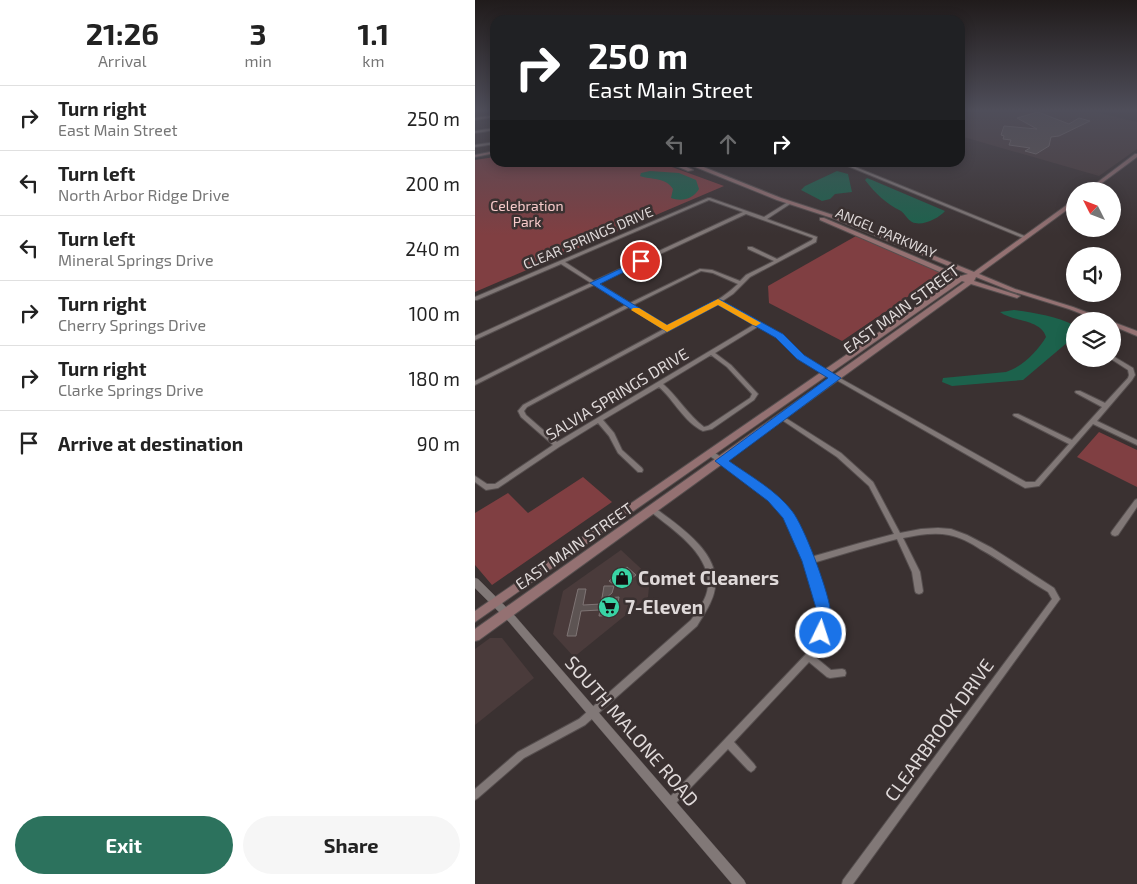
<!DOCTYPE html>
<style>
:root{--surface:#fff;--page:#f6f6f6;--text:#222;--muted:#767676;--line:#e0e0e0;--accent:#2c725d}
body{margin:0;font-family:"Exo 2",sans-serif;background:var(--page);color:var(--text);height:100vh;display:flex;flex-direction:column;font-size:19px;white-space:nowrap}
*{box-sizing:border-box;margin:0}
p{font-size:16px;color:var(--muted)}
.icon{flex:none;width:28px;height:28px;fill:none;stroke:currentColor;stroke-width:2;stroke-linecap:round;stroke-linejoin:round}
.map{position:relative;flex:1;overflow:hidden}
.side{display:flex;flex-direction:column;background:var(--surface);width:475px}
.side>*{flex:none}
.hud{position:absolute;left:15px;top:15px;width:475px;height:152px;border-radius:15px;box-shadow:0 2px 12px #0003;background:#202124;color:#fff;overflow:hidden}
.needle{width:32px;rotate:312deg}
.tools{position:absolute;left:591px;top:182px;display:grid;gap:10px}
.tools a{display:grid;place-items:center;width:55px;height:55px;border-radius:50%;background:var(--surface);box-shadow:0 2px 12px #0003;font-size:25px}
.pin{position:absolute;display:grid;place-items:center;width:42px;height:42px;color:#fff;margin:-21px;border:2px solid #fff;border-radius:50%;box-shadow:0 1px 5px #0007}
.me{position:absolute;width:55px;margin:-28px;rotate:4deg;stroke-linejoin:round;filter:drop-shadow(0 0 4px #0008)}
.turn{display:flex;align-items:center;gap:18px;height:105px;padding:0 15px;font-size:22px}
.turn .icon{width:65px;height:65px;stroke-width:2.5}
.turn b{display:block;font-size:35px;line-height:42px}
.lanes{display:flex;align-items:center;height:48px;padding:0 15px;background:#0003;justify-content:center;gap:25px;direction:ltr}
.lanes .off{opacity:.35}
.eta{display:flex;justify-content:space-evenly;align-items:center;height:85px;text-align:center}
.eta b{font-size:30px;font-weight:700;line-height:35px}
.action{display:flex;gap:10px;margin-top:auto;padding:10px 15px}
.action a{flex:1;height:58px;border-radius:30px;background:var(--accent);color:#fff;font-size:20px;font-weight:700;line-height:58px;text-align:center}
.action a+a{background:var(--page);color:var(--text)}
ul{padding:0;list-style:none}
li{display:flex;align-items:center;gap:15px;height:65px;padding:0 15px;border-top:1px solid var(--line)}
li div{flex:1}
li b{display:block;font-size:19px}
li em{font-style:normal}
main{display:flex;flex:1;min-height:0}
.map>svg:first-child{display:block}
</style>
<main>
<section class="side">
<div class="eta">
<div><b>21:26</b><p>Arrival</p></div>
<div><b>3</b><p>min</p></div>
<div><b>1.1</b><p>km</p></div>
</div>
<ul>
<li><svg class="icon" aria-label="right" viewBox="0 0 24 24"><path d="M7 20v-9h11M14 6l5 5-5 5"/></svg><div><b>Turn right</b><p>East Main Street</p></div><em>250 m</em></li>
<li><svg class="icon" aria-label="left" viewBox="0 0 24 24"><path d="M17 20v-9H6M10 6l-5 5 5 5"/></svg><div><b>Turn left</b><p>North Arbor Ridge Drive</p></div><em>200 m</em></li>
<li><svg class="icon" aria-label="left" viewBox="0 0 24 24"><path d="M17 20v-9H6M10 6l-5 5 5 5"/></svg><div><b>Turn left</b><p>Mineral Springs Drive</p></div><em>240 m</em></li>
<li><svg class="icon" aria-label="right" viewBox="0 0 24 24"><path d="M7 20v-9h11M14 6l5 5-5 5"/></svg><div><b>Turn right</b><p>Cherry Springs Drive</p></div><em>100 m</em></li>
<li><svg class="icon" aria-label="right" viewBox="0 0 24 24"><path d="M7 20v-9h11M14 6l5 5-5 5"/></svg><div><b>Turn right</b><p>Clarke Springs Drive</p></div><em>180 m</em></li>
<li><svg class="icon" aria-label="arrive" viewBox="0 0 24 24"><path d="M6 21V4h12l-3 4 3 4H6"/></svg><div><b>Arrive at destination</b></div><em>90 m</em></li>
</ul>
<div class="action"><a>Exit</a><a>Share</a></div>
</section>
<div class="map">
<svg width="662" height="884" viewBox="0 0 662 884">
<rect width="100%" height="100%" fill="#3a3131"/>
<g fill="#4a3b3b">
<polygon points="485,111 616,111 662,122 662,149 624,176 485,136"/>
<polygon points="146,550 175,577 173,597 99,657 78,634 88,591"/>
<polygon points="15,638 27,638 59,678 0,725 0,649"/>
</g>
<g fill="#803f42">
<polygon points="20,157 20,162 186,163 249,186 0,292 0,160"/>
<polygon points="381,236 468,273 367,341 294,303 293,286"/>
<polygon points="624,432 662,450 662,487 602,457"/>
<polygon points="108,477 137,502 17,585 0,565 0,513 33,493 53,513"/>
</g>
<g fill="#1c624c">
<path d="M175,171L204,173L221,180L224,189C218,199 207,202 196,198L198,189C191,177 176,180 165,176L166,173Z"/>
<polygon points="362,171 373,174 377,192 360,194 355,199 347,201 326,190 330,186"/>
<path d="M392,178L397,180L470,211C464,218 447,227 437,222C432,219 430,214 426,211C410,203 401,194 390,180Z"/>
<path d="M539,310C559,313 582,316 600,326V336L548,380L477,386L467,382L468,378L531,372C547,367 562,352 571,337C566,319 538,322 525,312Z"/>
</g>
<g fill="#5d5453" stroke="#7e7474">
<polygon points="563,112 594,124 604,118 615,121 584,136 576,137 574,146 561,154 550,151 555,148 534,145 536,140 528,139 529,136 526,135 529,126 562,129 542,118"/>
<polygon points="152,567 161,575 144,588 134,581"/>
<polygon points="129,586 139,586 137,593 131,598 144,597 141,615 124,616 125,610 106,611 101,636 92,636 103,589 111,589 108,605 126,604"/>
</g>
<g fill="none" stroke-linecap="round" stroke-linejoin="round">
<g stroke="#564f4f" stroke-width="2">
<g id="minor">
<polygon points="20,115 20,117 0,120 0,118"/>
<polygon points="20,128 20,130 0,133 0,131"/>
<polygon points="20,142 20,144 0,147 0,145"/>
<polygon points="363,162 368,162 552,237 548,238"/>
<path d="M233,198H235L289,217L313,202H315V204L292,219L342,237L341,242L275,277L258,294L246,302L307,335L328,356L353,371L354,372L353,373H349L324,358L303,337L284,326L240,353L256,365L283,394L279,400L237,429L228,431C209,422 199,400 184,387L128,420L139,433L147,450L167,468L168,470L167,472H163L143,453L134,436L123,423L84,447L23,488L11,490L0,482V476L12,484H20L78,445L46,417L43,411L48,405L189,329L154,307L0,385V381L151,305L119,285L0,340V336L116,283L86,264L2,300H0V297ZM234,200L268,212L119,281L90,262ZM271,214L338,238L337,240L302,259L277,247H273V249L299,261L271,275L265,281L237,270L225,269L155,303L123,283ZM226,271L238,273L263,284C243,303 217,314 193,327L158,305ZM243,304L280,324L82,442L51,415L49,411L52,407ZM236,355L252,367L277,394L275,398L233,426L229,427C213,415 203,397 188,384Z"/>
<polygon points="638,356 658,368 660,375 657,380 622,421 662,440 662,445 618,424 564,486 550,488 358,378 359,377 363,377 551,482 560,482 594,444 539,416 538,415 539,414 543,414 597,440 627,407 601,393 600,392 601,391 605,391 630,403 653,378 654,375 653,370 636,359 638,359"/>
<path d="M306,415L366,453L398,482L425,533L446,529L463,528L476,529L492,535L517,548L579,588L585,599L378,884H367L368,880L577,599L573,592C550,579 529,562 505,549C496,543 485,537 474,535C459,532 443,535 428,538L445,572L448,591L447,593L444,594L441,593L440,591L437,572L422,539L385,549L338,563C345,583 355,606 351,627C349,638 344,647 339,656L356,670L367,669L370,670L371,673L370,676L355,678L352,677L334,662L259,742L279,764L281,767L279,770L276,772L273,770L253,749L198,806L195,808L192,806L190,803L192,800L331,654C337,645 343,634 344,622C346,594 323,529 303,508C284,486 257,471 233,455L232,453L233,451H237C261,468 290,483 309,505C322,520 329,540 336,557L385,543L419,534L394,486L362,457L304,418L303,417Z"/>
<polygon points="662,499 662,507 643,535 640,536 637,535 636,533 637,531 660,500"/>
<path d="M178,507L180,508C204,526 246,553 240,588C238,602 229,614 222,626L110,725L49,758L3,798L0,800V789L43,752L104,719L216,620C223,610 232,599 233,586C235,553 198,530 176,512L175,510L176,508Z"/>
</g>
</g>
<g stroke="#564f4f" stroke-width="1">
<polygon id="tertiary" points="0,578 3,579 40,616 269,880 271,884 257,884 34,622 0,588"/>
</g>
<g stroke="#564f4f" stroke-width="2">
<g id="secondary">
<polygon points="20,151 20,153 0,157 0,155"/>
<polygon points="660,154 662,154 662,157 616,191 611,191"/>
<polygon points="192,162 200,162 218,170 213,171"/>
<polygon points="208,162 216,162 306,198 364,217 499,272 600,199 600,204 504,274 540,289 598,307 635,321 625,321 594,309 536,291 501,277 499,281 545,296 542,298 496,284 4,640 0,641 0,629 490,282 487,281 0,622 0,611 481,279 345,220 345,218 349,218 486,276 493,274 360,219 302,200"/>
<polygon points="638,322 662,331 662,336 638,326"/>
</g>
</g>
<use href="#minor" fill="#817877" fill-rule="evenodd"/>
<use href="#tertiary" fill="#817877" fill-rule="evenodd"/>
<use href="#secondary" fill="#947172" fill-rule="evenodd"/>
</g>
<linearGradient id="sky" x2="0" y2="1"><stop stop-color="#201b1b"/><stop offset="0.47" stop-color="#4f4e5a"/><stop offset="1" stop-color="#4f4e5a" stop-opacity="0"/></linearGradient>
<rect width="662" height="235" fill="url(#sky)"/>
<path fill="#1a73e8" stroke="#114b97" d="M164,260L171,261L125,284L192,325L240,300H246L308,334L329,355L366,378L254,461C275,476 301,490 317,511C329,526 352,588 355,608C356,616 355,630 352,638L346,640L341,638L339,633L341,608L327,561L308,518L293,501L240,461L353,378L322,359L301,338L243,305L192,332L115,283Z"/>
<polygon fill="#f59e0b" points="243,299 286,323 281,326 278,325 243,305 192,332 156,310 158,308 164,308 192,325"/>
<defs>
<g id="shop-disc" transform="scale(1.125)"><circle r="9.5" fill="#39d4a5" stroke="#3a3131"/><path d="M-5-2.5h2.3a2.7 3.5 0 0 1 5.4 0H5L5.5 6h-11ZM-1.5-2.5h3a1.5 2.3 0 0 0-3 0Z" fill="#111"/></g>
<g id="supermarket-disc" transform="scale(1.125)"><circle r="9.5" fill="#39d4a5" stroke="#3a3131"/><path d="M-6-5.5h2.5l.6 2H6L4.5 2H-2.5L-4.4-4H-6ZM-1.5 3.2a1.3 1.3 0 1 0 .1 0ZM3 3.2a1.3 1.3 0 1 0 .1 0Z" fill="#111"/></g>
</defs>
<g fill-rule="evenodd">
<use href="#shop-disc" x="147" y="578"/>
<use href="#supermarket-disc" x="134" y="607"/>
</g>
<g text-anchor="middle" stroke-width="5" stroke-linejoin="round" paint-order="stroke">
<g font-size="14" fill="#f8cbcb" stroke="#3a3131">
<text x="52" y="211">Celebration<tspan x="52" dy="16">Park</tspan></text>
</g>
<g font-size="14" fill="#dfd9d9" stroke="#3a3131">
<text transform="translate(411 233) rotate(23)" y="5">ANGEL PARKWAY</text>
<text transform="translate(113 238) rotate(-23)" y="5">CLEAR SPRINGS DRIVE</text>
</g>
<g font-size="16" fill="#dfd9d9" stroke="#3a3131">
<text transform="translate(426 309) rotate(-36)" y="6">EAST MAIN STREET</text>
<text transform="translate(142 394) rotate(-31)" y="6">SALVIA SPRINGS DRIVE</text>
<text transform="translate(99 546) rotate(-35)" y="6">EAST MAIN STREET</text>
</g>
<g font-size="19" font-weight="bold" fill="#dfd9d9" stroke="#3a3131" text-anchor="start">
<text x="163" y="585">Comet Cleaners</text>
<text x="150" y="614">7-Eleven</text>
</g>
<g font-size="19" fill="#dfd9d9" stroke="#3a3131">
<text transform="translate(464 730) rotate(-54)" y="7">CLEARBROOK DRIVE</text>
<text transform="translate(157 731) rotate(49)" y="7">SOUTH MALONE ROAD</text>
</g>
</g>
</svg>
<div class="tools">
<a><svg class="needle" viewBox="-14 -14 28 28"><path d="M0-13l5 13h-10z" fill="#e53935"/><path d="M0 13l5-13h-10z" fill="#767676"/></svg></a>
<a><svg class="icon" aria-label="sound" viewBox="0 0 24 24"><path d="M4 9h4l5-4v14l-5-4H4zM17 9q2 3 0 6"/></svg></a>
<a><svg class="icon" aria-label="layers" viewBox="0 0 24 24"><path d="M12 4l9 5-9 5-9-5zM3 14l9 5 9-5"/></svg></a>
</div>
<div class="pin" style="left:166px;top:261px;background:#d93025"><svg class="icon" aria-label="arrive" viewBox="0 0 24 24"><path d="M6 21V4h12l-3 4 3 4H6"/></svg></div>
<svg class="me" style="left:346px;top:633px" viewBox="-20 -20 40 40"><circle r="17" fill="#1a73e8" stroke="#fff" stroke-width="3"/><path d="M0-11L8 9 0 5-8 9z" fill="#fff"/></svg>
<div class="hud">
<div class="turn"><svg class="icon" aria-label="right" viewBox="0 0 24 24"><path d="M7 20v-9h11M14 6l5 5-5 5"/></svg><div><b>250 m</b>East Main Street</div></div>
<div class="lanes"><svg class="icon off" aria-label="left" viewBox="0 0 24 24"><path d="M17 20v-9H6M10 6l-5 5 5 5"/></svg><svg class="icon off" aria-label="ahead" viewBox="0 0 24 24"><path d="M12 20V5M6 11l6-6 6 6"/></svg><svg class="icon" aria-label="right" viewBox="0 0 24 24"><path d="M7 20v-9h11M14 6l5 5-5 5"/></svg></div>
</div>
</div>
</main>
